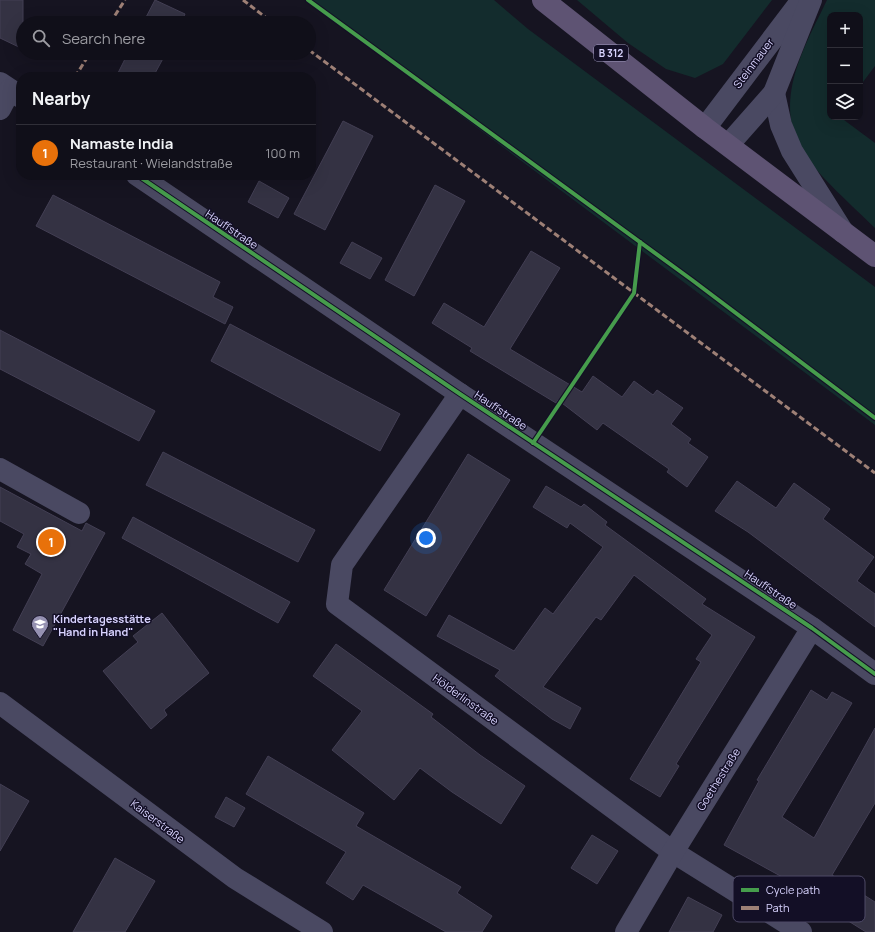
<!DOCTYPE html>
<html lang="en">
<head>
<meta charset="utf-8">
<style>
	body { margin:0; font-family:Manrope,sans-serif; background:#1e1d26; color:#f1f3f6 }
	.controls { position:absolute; right:12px; top:12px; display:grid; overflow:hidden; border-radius:8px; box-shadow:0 4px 16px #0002 }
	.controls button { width:36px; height:36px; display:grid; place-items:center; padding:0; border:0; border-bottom:1px solid #302f38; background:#100f19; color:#f1f3f6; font:20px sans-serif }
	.you { position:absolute; left:426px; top:538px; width:14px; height:14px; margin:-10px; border:3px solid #fff; border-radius:50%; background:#1a73e8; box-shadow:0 0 0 6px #1a73e833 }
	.badge { display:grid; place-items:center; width:26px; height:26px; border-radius:50%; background:#d93025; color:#fff; font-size:13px; font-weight:700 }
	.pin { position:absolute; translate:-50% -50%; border:2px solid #fff; box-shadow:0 1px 4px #0006 }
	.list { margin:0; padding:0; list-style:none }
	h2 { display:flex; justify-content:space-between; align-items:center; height:52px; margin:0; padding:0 16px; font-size:17px }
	h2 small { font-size:13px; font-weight:400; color:#9c9ca2 }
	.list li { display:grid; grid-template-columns:26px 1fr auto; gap:12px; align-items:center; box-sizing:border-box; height:56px; padding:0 16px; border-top:1px solid #302f38 }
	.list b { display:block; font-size:15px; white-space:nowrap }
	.list p { margin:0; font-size:13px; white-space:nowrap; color:#9c9ca2 }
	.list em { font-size:13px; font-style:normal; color:#9c9ca2 }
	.icon { flex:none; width:22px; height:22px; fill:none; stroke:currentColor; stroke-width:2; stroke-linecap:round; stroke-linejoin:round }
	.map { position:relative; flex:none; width:875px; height:932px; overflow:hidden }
	.search { position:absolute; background:#100f19; box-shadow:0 4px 16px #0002; left:16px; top:16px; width:300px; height:44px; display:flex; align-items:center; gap:10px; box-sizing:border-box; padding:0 14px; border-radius:22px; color:#9c9ca2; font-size:15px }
	.panel { position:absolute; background:#100f19; box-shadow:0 4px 16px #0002; left:16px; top:72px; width:300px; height:108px; border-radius:16px }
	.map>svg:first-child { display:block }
	.green { fill:#132c2d }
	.building { fill:#343243; stroke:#433f54 }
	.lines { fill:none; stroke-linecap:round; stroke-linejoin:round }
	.street { stroke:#4a4962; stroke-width:22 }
	.primary { stroke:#5e5373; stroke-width:22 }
	.quiet { stroke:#9e8076; stroke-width:3; stroke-dasharray:6 3; stroke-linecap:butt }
	.cycleway-casing { stroke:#130f26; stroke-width:6 }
	.cycleway { stroke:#469c4c; stroke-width:4 }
	.labels { text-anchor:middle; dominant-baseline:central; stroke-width:3; stroke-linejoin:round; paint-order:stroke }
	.shield { fill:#130f26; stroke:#9e99be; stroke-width:1 }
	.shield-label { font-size:10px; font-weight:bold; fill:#d9d4ff }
	.street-label { font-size:11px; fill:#d9d4ff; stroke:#130f26 }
	.poi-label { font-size:11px; font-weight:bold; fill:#d9d4ff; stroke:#130f26; text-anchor:start }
	.key { fill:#130f26; stroke:#4e4a67; stroke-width:1 }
	.key-label { font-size:11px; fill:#d9d4ff }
</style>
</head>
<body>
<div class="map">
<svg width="875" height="932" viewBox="0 0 875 932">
	<rect width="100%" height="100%" fill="#161421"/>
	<!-- green -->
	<g class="green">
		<polygon points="306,0 494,0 528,29 875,287 875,425"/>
		<polygon points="577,0 772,0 723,64 695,78 666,69 628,43"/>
		<path d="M827,0h48v66l-15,20v-71h-30v102h10l35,26v85c-21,-21 -57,-52 -72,-76 -31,-51 1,-104 24,-152z"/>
	</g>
	<!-- building -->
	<g class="building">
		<polygon points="0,0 23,0 23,49 0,38"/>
		<polygon points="155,0 185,14 181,23 143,23"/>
		<polygon points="128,53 166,53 153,77 116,77"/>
		<polygon points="343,121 373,136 325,230 294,214"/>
		<polygon points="259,181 289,198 278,218 248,202"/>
		<polygon points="435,185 465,201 414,296 385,280"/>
		<polygon points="53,195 220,282 213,297 233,307 225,324 36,226"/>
		<polygon points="352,242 382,258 370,279 340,263"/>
		<polygon points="531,251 560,268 510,349 582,392 593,376 622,397 634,381 653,395 657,390 683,408 671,424 691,439 688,443 708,457 687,487 667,472 669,469 603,423 597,430 558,400 556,403 470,351 472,348 432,323 444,303 484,327"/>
		<polygon points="230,324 400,414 380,451 211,361"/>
		<polygon points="0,330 155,411 139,441 0,369"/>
		<polygon points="163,452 315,530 298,562 146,485"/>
		<polygon points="468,454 510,480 426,616 384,590"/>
		<polygon points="737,481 776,508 794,483 830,509 823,519 874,557 857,581 875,594 875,627 748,532 715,511"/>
		<polygon points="546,486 581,507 584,504 607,522 605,525 706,599 702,604 755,637 676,764 679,766 660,797 630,779 701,662 696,659 712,635 634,575 601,620 596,617 543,687 581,708 570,729 552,719 495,676 500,670 437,636 449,615 514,651 545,608 553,614 603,547 570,523 567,528 533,507"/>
		<polygon points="0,487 82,531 86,523 105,533 43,646 13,630 42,574 25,564 31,554 17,547 24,534 0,521"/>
		<polygon points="133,517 290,602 278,623 122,538"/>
		<polygon points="162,613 209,673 164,710 167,715 151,729 103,671 138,642 133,636"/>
		<polygon points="336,644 433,714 431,717 480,755 525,786 501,824 452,792 420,768 394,800 332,750 362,711 313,676"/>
		<polygon points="811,690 827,700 832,692 852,703 782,817 814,838 875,728 875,803 832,875 875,902 875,932 866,932 813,899 815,895 724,845 759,781 757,780"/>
		<polygon points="268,756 364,813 356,826 461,887 457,893 492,916 482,932 446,932 363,885 353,900 326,883 346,852 246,794"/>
		<polygon points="0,784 29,801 0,851"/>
		<polygon points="226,797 245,808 234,827 215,817"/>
		<polygon points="592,835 618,851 597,884 571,868"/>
		<polygon points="115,858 155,881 125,932 73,932"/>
		<polygon points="688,897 722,915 713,932 669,932"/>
	</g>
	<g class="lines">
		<!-- street -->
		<g class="street">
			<polyline points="0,83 21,97"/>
			<polyline points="774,93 781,125 792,151 843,232"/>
			<polyline points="0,109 10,90"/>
			<polyline points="705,128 802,0"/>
			<polyline points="729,144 774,93 811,0"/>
			<polyline points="137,175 460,394 812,628 875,674"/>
			<polyline points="460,394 342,565 337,604 673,852 801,932"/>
			<polyline points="0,469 79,513"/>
			<polyline points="0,703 235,878 322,932"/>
			<polyline points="626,932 673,852 812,628"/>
		</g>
		<!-- primary -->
		<polyline class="primary" points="543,0 705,128 875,256"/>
		<!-- quiet -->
		<g class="quiet">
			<polyline points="243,0 273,23"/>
			<polyline points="110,23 125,0"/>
			<polyline points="309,50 875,473"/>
			<polyline points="75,77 90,53"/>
		</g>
		<defs>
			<g id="cycleway">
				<polyline points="308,0 692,280 875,418"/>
				<polyline points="137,175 460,394 812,628 875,674"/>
				<polyline points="533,443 634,293 640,242"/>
			</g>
		</defs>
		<!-- cycleway casing -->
		<use href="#cycleway" class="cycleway-casing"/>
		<!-- cycleway -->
		<use href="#cycleway" class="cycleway"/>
	</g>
	<!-- icons -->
	<defs>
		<symbol id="school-pin" viewBox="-11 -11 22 30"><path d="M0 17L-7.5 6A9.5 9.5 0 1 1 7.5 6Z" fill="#9591b1" stroke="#130f26"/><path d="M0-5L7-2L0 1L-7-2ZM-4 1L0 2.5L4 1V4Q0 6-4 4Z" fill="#fff"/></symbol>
	</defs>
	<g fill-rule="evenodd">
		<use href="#school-pin" x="30" y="614" width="20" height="27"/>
	</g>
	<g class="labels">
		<!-- shield labels -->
		<rect class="shield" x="594" y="45" width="34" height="16" rx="3"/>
		<g class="shield-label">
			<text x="611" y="53">B 312</text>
		</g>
		<!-- street labels -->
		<g class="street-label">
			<text transform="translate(753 63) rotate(-53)">Steinmauer</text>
			<text transform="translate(232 229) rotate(34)">Hauffstraße</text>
			<text transform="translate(501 410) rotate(34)">Hauffstraße</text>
			<text transform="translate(771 589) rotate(34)">Hauffstraße</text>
			<text transform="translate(466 699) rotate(36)">Hölderlinstraße</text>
			<text transform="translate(718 779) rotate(-58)">Goethestraße</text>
			<text transform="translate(158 821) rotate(37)">Kaiserstraße</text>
		</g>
		<!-- poi labels -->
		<g class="poi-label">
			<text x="53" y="618">Kindertagesstätte<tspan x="53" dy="13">"Hand in Hand"</tspan></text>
		</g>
	</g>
	<!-- legend -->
	<rect x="733" y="876" width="132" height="46" rx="6" class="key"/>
	<rect x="741" y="888" width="18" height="4" fill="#469c4c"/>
	<rect x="741" y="906" width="18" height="4" fill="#9e8076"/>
	<g class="key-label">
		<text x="766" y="894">Cycle path</text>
		<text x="766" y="912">Path</text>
	</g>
</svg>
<div class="controls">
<button>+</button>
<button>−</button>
<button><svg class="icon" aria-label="layers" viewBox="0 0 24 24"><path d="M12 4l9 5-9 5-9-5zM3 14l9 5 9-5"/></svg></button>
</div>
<div class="you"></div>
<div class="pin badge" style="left:51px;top:542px;background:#e8710a">1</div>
<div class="search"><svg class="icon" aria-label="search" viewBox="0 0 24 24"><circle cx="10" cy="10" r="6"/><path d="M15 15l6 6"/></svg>Search here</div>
<section class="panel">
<h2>Nearby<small></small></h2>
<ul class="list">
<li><span class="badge" style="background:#e8710a">1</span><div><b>Namaste India</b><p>Restaurant · Wielandstraße</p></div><em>100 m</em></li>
</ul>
</section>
</div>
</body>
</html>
